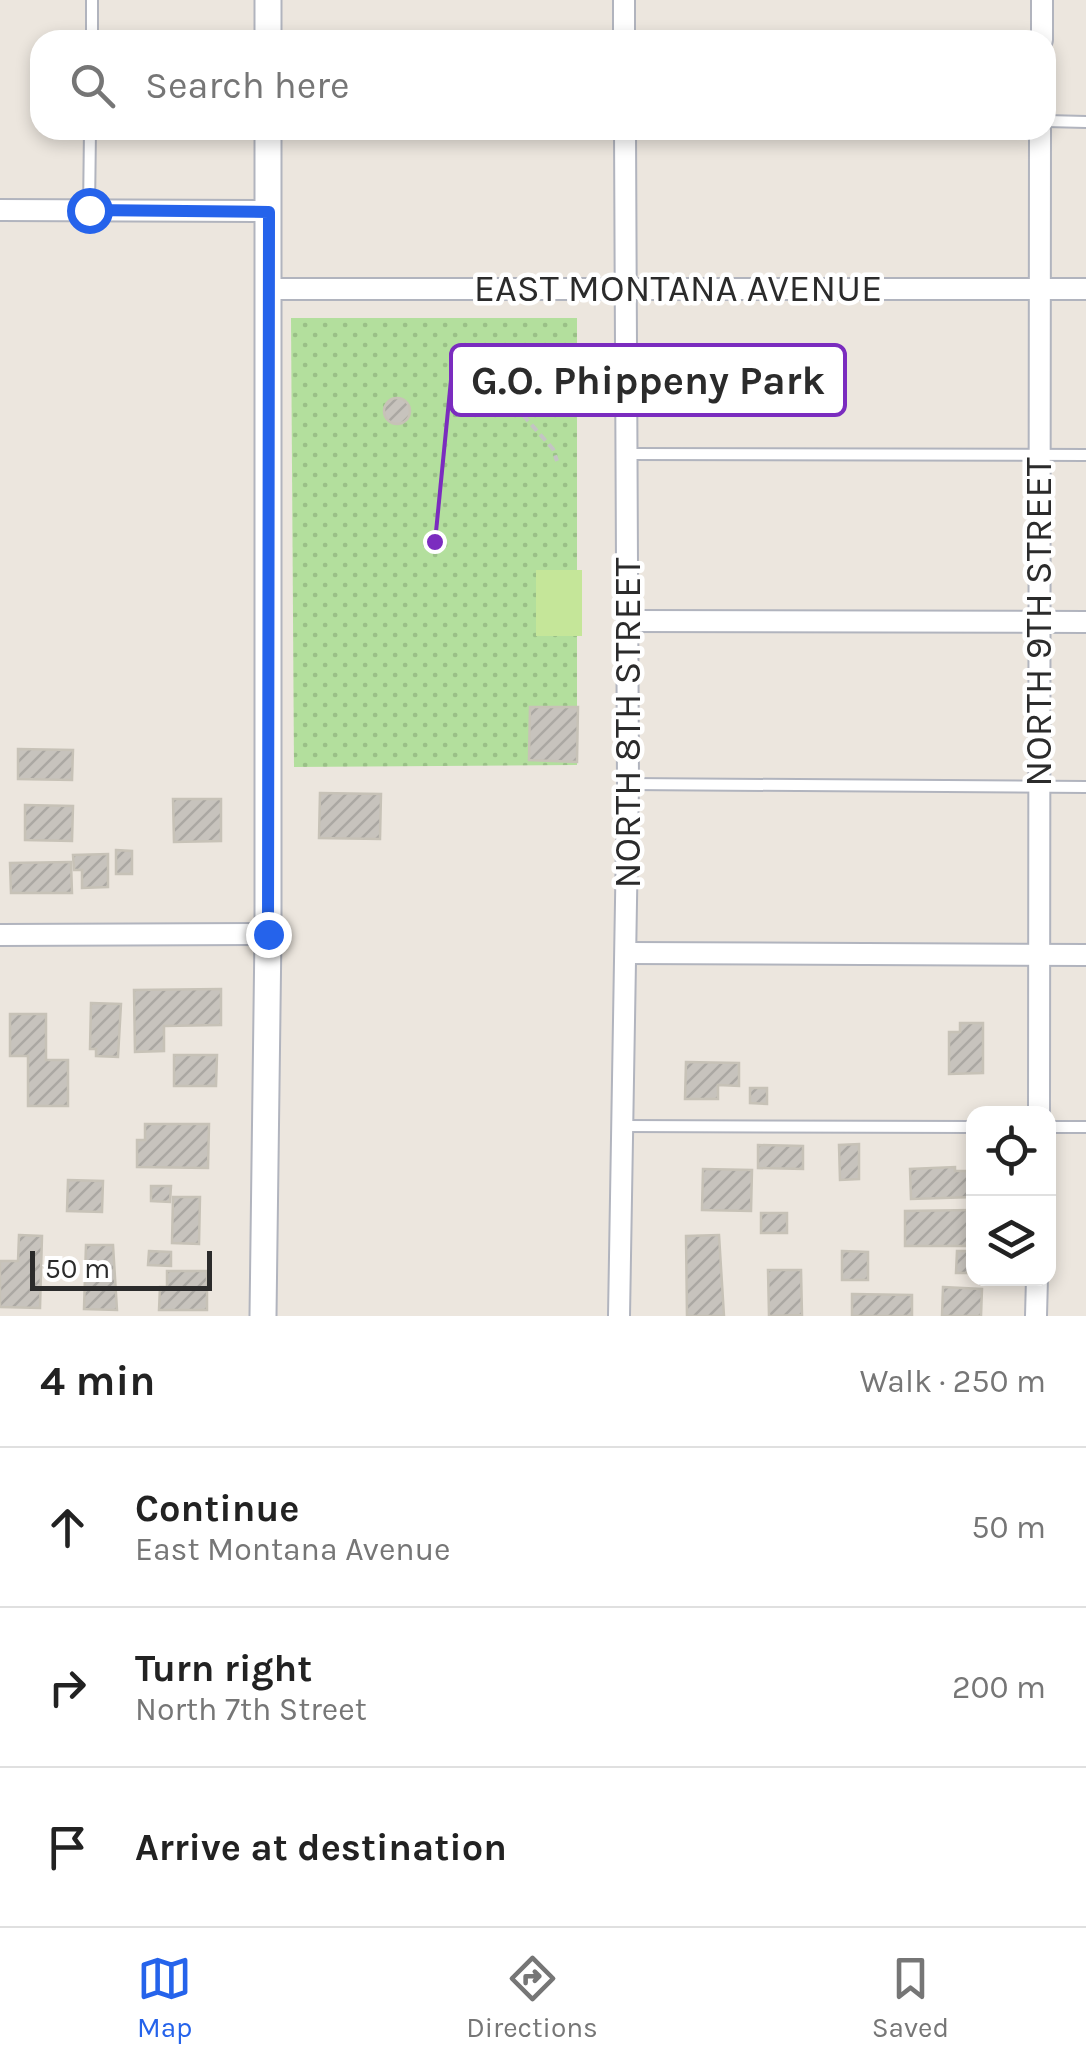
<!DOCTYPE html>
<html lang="en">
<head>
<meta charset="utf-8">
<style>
	body { margin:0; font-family:Karla,sans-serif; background:#f2f2f2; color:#222 }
	.controls { position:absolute; right:30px; bottom:30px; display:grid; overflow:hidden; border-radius:20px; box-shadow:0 5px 15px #0003 }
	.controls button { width:90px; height:90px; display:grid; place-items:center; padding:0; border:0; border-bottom:2px solid #e0e0e0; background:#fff; color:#222; font:50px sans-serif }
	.scale { position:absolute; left:30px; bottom:25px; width:182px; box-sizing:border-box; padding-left:10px; border:5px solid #2b2b2b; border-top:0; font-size:28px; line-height:35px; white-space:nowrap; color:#2b2b2b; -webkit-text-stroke:8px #fff; paint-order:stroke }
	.stop { position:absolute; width:30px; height:30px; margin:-22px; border:8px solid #2563eb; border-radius:50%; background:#fff }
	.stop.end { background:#2563eb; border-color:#fff; box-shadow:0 2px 10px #0008 }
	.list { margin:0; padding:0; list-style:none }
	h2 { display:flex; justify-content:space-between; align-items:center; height:130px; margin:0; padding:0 40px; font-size:42px }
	h2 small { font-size:32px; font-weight:400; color:#767676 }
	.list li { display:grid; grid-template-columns:65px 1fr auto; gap:30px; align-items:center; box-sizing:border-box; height:160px; padding:0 40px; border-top:2px solid #e0e0e0 }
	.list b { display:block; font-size:38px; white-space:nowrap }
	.list p { margin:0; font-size:32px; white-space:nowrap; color:#767676 }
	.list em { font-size:32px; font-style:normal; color:#767676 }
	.icon { flex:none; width:55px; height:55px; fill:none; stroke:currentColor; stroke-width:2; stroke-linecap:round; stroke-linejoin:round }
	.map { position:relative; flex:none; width:1086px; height:1316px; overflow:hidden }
	.search { position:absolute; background:#fff; box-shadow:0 5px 15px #0003; left:30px; right:30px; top:30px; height:110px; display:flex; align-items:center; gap:25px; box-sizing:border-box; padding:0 35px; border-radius:30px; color:#767676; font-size:38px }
	.sheet { height:610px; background:#fff }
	nav { display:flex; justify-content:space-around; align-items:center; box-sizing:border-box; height:140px; border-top:2px solid #e0e0e0; background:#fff; font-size:28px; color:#767676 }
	nav a { display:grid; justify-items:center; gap:5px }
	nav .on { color:#2563eb }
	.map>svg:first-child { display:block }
	.park { fill:url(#park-dots) }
	.pitch { fill:#c5e699 }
	.building { fill:url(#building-hatch); stroke:#c7c2b7; stroke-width:2.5 }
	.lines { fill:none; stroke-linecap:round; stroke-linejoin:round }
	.service-casing { stroke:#b1b4be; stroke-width:14 }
	.minor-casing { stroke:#b1b4be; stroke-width:24 }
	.tertiary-casing { stroke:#b1b4be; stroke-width:29 }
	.path { stroke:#c4c4c4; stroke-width:4; stroke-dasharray:8 5; stroke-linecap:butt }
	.service { stroke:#fff; stroke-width:10 }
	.minor { stroke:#fff; stroke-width:20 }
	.tertiary { stroke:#fff; stroke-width:25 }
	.route { stroke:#2563eb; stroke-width:12 }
	.labels { text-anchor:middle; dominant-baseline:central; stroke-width:9; stroke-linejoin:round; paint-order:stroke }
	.street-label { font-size:38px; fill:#2b2b2b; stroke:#fff }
	.leader { fill:none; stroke:#7b2cbf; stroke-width:4 }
	.callout-dot { fill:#7b2cbf; stroke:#fff; stroke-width:4 }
	.callout { fill:#fff; stroke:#7b2cbf; stroke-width:4 }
	.callout-label { font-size:40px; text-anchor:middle; font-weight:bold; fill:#2b2b2b }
</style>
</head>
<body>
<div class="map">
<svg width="1086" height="1316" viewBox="0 0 1086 1316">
	<defs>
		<pattern id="park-dots" width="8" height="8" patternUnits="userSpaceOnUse" patternTransform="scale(2.5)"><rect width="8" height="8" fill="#b3df9d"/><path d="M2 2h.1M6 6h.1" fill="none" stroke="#9ac087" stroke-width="1.8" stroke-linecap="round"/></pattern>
		<pattern id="building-hatch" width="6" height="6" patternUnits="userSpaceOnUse" patternTransform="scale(2.5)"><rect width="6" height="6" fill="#c7c3bd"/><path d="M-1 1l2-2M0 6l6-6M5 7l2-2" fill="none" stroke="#aba8a3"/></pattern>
	</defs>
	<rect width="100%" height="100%" fill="#ece6de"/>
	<!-- park -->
	<polygon class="park" points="291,318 577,318 577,765 294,767"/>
	<!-- pitch -->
	<rect class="pitch" x="536" y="570" width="46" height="66"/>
	<!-- building -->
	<g class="building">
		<circle cx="397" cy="411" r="13"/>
		<polygon points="530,707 578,707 577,762 529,760"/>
		<polygon points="18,749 73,750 72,780 18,779"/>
		<polygon points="320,793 381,794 380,839 319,838"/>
		<polygon points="173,799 221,799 221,841 174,842"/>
		<polygon points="25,805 73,806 72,841 25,840"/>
		<polygon points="116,850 132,851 132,874 116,874"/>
		<polygon points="108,854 108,887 82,888 82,870 74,870 73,855"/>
		<polygon points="71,862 72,893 11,893 10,863"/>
		<polygon points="221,989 221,1025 164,1026 164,1051 135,1052 134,990"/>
		<polygon points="91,1003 121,1004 118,1057 96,1056 96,1049 90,1049"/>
		<polygon points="10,1014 46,1014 46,1060 68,1060 68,1106 28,1106 28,1056 10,1056"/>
		<polygon points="960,1023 983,1023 983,1073 949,1074 949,1032 960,1032"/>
		<polygon points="174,1055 217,1055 216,1086 174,1086"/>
		<polygon points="686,1062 739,1063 739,1086 718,1085 718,1099 685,1099"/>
		<polygon points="750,1088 767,1088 767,1104 750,1103"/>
		<polygon points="145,1124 209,1124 208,1168 137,1167 137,1140 145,1140"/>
		<polygon points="859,1144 859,1179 840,1180 839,1145"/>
		<polygon points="758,1145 803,1146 803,1169 758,1168"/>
		<polygon points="955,1167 955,1171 974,1171 974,1197 911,1199 910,1169"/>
		<polygon points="703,1169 752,1170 751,1211 702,1210"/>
		<polygon points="68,1180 103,1181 102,1212 67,1211"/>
		<polygon points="151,1186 171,1186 170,1202 151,1201"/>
		<polygon points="173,1197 200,1197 199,1244 172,1243"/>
		<polygon points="972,1210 972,1246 905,1246 905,1211"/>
		<rect x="761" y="1213" width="26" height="20"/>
		<polygon points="19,1235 42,1236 40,1308 0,1307 0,1261 18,1261"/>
		<polygon points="719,1235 724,1316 687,1316 686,1236"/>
		<polygon points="86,1245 113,1245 117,1310 84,1309"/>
		<polygon points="149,1251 171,1252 171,1266 148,1265"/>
		<polygon points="842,1251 868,1252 868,1280 842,1280"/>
		<polygon points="957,1251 974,1251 974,1273 956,1273"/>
		<polygon points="768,1270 801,1270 802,1315 769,1316"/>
		<polygon points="167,1271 207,1271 207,1310 159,1310 160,1287 167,1287"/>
		<polygon points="943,1287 982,1289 981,1316 942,1316"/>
		<polygon points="852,1294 912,1295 912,1316 852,1316"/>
	</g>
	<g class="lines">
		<defs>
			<g id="service">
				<polyline points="92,40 92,0"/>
				<polyline points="1046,121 1086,122"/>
				<polyline points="89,210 90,130"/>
				<polyline points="627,454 1086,455"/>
				<polyline points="629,784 1086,787"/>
				<polyline points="623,1126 974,1127"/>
				<polyline points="1048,1127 1086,1127"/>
			</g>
			<g id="minor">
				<polyline points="624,0 624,40"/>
				<polyline points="1042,40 1042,0"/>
				<polyline points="0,210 269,211"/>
				<polyline points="269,289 1086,289"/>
				<polyline points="627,621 1086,622"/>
				<polyline points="0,935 268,934"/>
				<polyline points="627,953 1086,955"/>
				<polyline points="1039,1114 1040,130"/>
				<polyline points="619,1316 628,784 625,130"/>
				<polyline points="1036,1316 1037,1278"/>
			</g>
			<g id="tertiary">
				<polyline points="268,0 268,40"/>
				<polyline points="263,1316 268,934 268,130"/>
			</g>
		</defs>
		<!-- service casing -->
		<use href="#service" class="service-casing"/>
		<!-- minor casing -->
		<use href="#minor" class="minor-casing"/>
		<!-- tertiary casing -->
		<use href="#tertiary" class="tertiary-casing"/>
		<!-- path -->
		<polyline class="path" points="523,415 553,449 557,461"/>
		<!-- service -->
		<use href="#service" class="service"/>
		<!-- minor -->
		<use href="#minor" class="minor"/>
		<!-- tertiary -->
		<use href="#tertiary" class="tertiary"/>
	</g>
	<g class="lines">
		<!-- route -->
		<polyline class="route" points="89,210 269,212 268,934"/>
	</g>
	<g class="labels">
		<!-- street labels -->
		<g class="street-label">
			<text x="678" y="288">EAST MONTANA AVENUE</text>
			<text transform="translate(1038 622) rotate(-90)">NORTH 9TH STREET</text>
			<text transform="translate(627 723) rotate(-90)">NORTH 8TH STREET</text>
		</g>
	</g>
	<!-- callouts -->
	<path class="leader" d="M435 542L451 380"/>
	<circle class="callout-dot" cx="435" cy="542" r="10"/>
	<rect class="callout" x="451" y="345" width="394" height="70" rx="10"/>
	<g class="callout-label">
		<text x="648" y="394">G.O. Phippeny Park</text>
	</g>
</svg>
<div class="controls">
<button><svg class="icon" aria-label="locate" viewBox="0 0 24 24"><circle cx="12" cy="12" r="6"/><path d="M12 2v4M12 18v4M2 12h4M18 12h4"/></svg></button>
<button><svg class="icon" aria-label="layers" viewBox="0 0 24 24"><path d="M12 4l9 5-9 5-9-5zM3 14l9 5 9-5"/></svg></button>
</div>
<div class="scale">50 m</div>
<div class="stop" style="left:89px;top:210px"></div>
<div class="stop end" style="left:268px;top:934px"></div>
<div class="search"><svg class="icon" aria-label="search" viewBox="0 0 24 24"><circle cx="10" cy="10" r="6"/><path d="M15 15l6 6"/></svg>Search here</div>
</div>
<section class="sheet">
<h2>4 min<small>Walk · 250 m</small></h2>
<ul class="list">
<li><svg class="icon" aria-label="ahead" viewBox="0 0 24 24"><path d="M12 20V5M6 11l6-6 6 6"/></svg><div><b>Continue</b><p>East Montana Avenue</p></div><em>50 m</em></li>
<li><svg class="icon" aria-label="right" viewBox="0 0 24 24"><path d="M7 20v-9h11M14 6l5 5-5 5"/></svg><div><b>Turn right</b><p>North 7th Street</p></div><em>200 m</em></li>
<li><svg class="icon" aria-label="arrive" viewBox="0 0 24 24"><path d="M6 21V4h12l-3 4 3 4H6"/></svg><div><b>Arrive at destination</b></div></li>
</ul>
</section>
<nav>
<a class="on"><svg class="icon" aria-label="map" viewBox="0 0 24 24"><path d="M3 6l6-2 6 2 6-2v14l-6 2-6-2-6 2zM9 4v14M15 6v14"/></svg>Map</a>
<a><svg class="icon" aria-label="directions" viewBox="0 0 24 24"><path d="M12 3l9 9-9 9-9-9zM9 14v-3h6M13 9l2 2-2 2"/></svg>Directions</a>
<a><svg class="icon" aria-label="saved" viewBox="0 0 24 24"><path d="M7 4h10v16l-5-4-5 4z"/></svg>Saved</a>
</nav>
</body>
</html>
